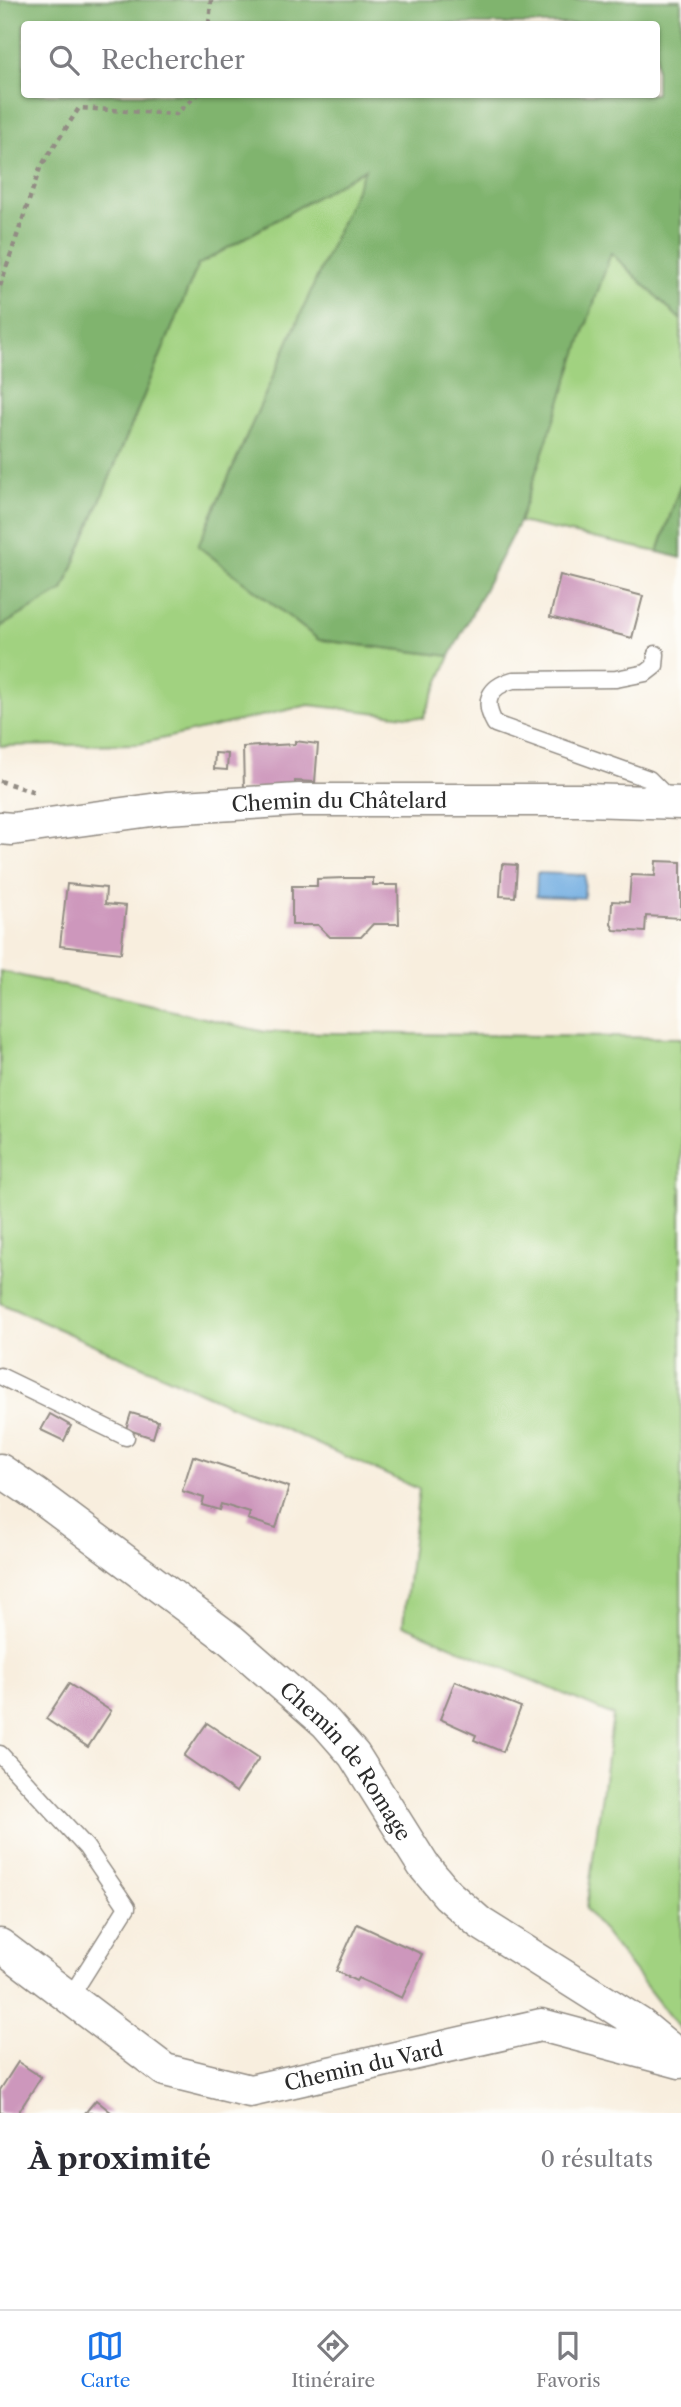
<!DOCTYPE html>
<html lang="fr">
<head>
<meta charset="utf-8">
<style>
	body { margin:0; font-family:"Libre Caslon Text",serif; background:#f2f2f3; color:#2b2b33 }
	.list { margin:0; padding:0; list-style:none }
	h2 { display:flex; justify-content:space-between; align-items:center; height:91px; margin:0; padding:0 28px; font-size:30px }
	h2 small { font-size:23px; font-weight:400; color:#7c7c81 }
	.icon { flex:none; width:38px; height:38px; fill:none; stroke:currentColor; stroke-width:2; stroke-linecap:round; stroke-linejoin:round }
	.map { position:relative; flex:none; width:681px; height:2113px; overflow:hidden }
	.search { position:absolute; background:#fff; box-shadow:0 2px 5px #0004; left:21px; right:21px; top:21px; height:77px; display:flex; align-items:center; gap:18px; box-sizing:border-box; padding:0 24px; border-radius:7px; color:#7c7c81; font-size:26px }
	.sheet { height:196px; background:#fff }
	nav { display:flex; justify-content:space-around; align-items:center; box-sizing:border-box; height:98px; border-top:2px solid #e1e1e2; background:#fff; font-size:19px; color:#7c7c81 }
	nav a { display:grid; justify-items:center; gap:4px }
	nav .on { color:#1a73e8 }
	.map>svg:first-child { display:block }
	.green { fill:#a1d280; stroke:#667e56; stroke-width:2 }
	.forest { fill:#80b46e; stroke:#56704c; stroke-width:2; fill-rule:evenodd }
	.water { fill:#6face1; stroke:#4d6c86; stroke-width:2 }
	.building { fill:#cd97bc }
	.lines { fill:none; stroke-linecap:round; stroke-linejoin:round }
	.lane-casing { stroke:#928c84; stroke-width:19 }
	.street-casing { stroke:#928c84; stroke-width:35 }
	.path { stroke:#928c84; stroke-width:4.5; stroke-dasharray:5 5; stroke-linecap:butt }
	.lane { stroke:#fff; stroke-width:16 }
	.street { stroke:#fff; stroke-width:32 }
	.labels { text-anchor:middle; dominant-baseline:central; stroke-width:7; stroke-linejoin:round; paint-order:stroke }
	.street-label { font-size:21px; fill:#2b2b2b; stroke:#fdfcf7 }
</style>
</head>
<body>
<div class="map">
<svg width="681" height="2113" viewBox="0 0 681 2113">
	<rect width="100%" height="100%" fill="#fdfcf7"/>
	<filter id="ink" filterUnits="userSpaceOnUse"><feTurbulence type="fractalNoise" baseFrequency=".0143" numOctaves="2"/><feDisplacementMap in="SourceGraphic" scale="14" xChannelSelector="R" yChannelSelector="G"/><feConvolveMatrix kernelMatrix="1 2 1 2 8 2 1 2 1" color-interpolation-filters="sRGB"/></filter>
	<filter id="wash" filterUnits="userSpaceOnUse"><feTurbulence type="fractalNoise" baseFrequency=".00686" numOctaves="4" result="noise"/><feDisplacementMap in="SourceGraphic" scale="28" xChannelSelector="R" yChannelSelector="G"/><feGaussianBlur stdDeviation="1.57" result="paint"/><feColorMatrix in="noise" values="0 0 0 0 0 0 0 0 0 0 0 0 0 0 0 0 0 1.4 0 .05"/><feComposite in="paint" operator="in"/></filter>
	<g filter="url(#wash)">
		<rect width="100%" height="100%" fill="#f8eede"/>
		<!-- green -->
		<g class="green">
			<polygon points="366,168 198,546 319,640 450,656 423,718 309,705 139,744 0,746 0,627 63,590 198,265"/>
			<polygon points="611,252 681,320 681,483 658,552 519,522"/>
			<polygon points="0,971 265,1032 681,1038 681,2031 586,1909 613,1715 403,1625 419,1489 0,1303"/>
		</g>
		<!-- forest -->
		<g class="forest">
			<path d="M0,0h681v320l-70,-67 -92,269 -69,134 -131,-16 -121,-94 167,-377 -167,96 -135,325 -63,37zM656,24v70h-632v-70z"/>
			<polygon points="681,483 681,558 658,552"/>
		</g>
		<!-- water -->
		<polygon class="water" points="537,873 585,875 584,898 536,896"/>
		<g id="blocks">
			<!-- building -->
			<g class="building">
				<polygon points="560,575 643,596 632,638 550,617"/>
				<polygon points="295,741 318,744 315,782 295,781 295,785 244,790 243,747 295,744"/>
				<polygon points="215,753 228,754 227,770 214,769"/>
				<polygon points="656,861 681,862 681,918 646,916 645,932 614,930 611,924 612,901 629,902 631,875 655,876"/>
				<polygon points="502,864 517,865 515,897 500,896"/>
				<polygon points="345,878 373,878 373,885 398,885 399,924 373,924 361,937 330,937 318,925 292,925 292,886 317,886 317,879"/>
				<polygon points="67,884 106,888 105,904 126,906 121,953 60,946"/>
				<polygon points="131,1413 158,1421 153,1438 126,1429"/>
				<polygon points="50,1414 71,1426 64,1441 41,1430"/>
				<polygon points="193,1456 289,1487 276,1528 248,1519 250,1513 221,1504 219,1510 202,1505 204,1498 182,1491"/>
				<polygon points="455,1681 521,1707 503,1752 474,1740 476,1735 440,1719"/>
				<polygon points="69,1684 111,1711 88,1747 46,1719"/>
				<polygon points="207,1723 259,1758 236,1792 184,1756"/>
				<polygon points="357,1924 422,1954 402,1998 358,1978 356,1981 336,1971"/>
				<polygon points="18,2062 41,2077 18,2113 0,2113 0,2090"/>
				<polygon points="96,2100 112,2113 85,2113"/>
			</g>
		</g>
	</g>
	<g filter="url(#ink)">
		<use href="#blocks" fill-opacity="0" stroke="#928c84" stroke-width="2"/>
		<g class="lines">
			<defs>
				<g id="lane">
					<path d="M656,654l-1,12 -9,7 -30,6 -103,1c-24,7 -31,21 -18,44l154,55 21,21"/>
					<polyline points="0,1376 126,1437"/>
					<polyline points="0,1754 86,1847 127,1907 69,1999"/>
				</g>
				<g id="street">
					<path id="s1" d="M0,828l12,1 154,-21 133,-8h287l95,3"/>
					<path id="s2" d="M0,1470l37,25 194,145 95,83 28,32 69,110 25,30 32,28 160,101 41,34"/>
					<path id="s3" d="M0,1945l165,125 85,21 291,-66 139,37"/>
				</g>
			</defs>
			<!-- lane casing -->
			<use href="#lane" class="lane-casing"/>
			<!-- street casing -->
			<use href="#street" class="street-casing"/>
			<!-- path -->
			<g class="path">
				<polyline points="209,24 211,0"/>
				<polyline points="0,286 40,168 79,108 176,114 198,94"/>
				<polyline points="0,781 35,792"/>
			</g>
			<!-- lane -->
			<use href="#lane" class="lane"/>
			<!-- street -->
			<use href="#street" class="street"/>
		</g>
	</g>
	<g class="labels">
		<!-- street labels -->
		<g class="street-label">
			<text stroke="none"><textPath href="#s1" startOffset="341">Chemin du Châtelard</textPath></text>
			<text stroke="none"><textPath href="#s2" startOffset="455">Chemin de Romage</textPath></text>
			<text stroke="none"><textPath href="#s3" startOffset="411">Chemin du Vard</textPath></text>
		</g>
	</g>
</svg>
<div class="search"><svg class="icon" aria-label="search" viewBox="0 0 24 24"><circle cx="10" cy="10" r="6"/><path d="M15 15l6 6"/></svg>Rechercher</div>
</div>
<section class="sheet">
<h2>À proximité<small>0 résultats</small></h2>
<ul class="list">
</ul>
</section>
<nav>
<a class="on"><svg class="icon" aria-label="map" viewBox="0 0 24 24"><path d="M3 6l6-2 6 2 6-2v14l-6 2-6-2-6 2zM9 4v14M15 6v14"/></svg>Carte</a>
<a><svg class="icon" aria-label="directions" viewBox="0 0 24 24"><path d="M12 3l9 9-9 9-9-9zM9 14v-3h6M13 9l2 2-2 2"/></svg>Itinéraire</a>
<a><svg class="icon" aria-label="saved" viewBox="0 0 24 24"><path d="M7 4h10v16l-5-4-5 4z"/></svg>Favoris</a>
</nav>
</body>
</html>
